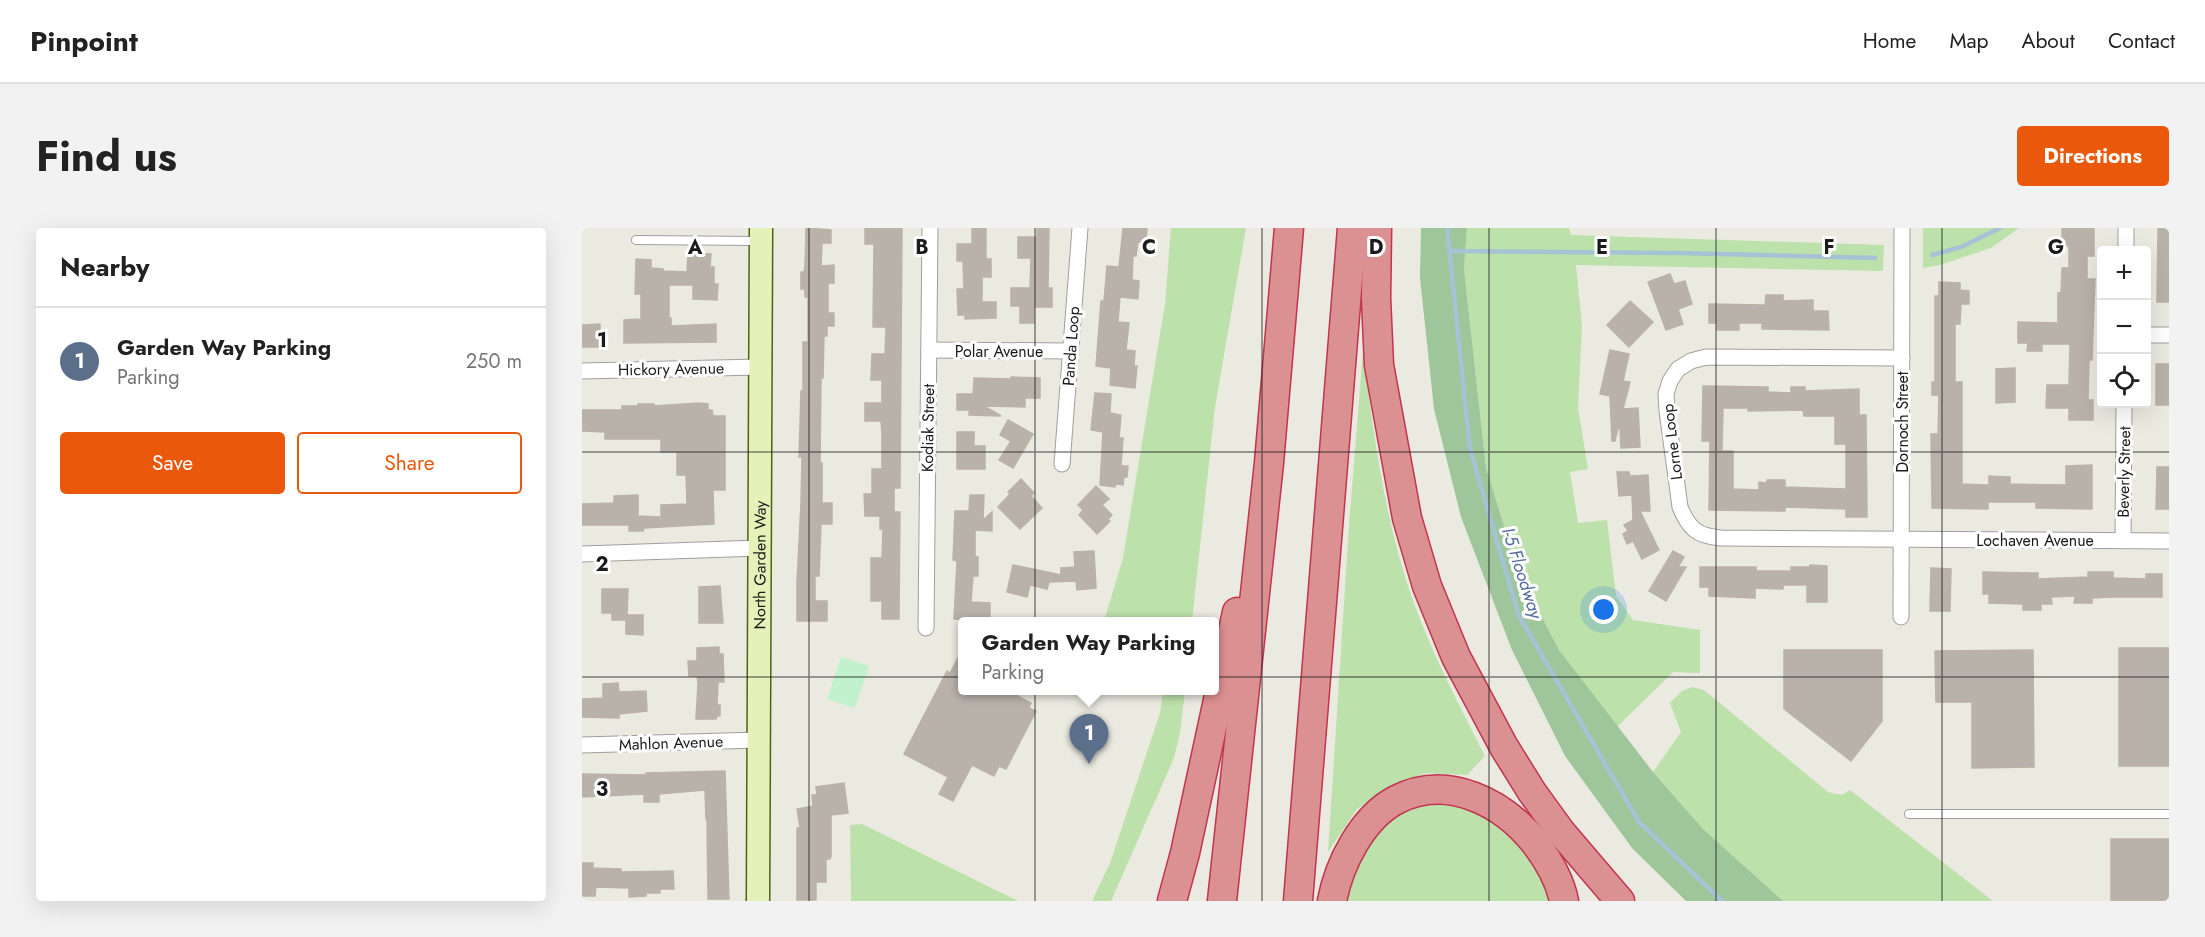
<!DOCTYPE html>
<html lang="en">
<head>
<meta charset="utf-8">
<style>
	body { margin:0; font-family:Jost,sans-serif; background:#f2f2f2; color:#222 }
	.controls { position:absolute; right:18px; top:18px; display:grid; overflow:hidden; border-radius:6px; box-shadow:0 6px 24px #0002 }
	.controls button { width:54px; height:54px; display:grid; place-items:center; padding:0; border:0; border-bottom:2px solid #e0e0e0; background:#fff; color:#222; font:30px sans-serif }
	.you { position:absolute; left:1022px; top:382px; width:21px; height:21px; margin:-15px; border:4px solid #fff; border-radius:50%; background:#1a73e8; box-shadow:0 0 0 9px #1a73e833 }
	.badge { display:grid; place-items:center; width:39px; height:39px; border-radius:50%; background:#ea580c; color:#fff; font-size:20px; font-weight:700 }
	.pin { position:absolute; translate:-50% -50px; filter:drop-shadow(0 2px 3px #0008) }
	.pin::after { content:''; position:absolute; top:32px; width:21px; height:18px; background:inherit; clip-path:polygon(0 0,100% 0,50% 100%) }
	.popup { position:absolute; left:376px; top:389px; width:261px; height:78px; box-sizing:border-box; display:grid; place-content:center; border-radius:6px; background:#fff; filter:drop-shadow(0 2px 4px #0005); font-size:20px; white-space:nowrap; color:#767676 }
	.popup b { font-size:22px; color:#222 }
	.popup::after { content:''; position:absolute; left:50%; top:100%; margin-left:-12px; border:12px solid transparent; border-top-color:#fff }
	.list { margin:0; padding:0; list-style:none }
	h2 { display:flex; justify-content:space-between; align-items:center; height:78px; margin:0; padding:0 24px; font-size:26px }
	h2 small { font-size:20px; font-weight:400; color:#767676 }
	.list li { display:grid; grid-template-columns:39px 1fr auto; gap:18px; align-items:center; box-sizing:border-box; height:108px; padding:0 24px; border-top:2px solid #e0e0e0 }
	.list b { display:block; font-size:22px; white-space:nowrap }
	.list p { margin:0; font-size:20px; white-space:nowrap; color:#767676 }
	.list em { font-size:20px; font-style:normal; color:#767676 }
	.actions { display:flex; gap:12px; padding:18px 24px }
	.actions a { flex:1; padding:14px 0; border:2px solid #ea580c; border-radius:6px; text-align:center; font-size:21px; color:#ea580c }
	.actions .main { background:#ea580c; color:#fff }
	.icon { flex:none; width:33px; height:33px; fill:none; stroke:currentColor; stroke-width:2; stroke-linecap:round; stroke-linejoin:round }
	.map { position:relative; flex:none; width:1587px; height:673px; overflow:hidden; border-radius:6px }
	header { display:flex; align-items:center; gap:36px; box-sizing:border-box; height:84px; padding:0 30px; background:#fff; border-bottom:2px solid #e0e0e0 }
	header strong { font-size:28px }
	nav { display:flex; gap:33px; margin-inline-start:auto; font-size:21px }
	.intro { display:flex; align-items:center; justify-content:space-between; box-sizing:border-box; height:144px; padding:0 36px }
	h1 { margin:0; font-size:42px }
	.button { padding:15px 27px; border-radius:6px; background:#ea580c; color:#fff; font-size:21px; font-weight:700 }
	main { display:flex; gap:36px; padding:0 36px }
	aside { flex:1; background:#fff; border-radius:6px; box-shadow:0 6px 24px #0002 }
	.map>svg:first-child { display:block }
	.grass { fill:#bde1ab }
	.forest { fill:#9fc69a }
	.park { fill:#c1f2cd }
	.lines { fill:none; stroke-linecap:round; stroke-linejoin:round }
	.stream { stroke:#a6c2d5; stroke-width:4.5 }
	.building { fill:#b8b2ab; stroke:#bbb3a5; stroke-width:1.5; fill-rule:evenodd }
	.lane-casing { stroke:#9f9f9f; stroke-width:10 }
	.street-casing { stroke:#9f9f9f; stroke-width:17 }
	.secondary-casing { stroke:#4c6410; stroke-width:25 }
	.highway-casing { stroke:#c2354e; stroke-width:31 }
	.lane { stroke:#fff; stroke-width:8 }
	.street { stroke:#fff; stroke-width:15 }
	.secondary { stroke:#e5f1b9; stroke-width:22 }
	.highway { stroke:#db9091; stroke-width:28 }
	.grid { fill:none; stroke:#1b1b1b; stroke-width:1.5; stroke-opacity:0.55 }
	.labels { text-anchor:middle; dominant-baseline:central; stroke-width:6; stroke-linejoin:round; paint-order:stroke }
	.street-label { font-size:16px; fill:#1b1b1b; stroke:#fff }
	.water-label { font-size:18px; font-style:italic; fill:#526c9f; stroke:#fff }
	.grid-label { font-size:20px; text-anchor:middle; font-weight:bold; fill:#1b1b1b; stroke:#fff; stroke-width:6; stroke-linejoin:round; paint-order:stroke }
</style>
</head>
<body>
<header>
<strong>Pinpoint</strong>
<nav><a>Home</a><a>Map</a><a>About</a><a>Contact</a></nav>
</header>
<div class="intro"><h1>Find us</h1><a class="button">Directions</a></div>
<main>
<aside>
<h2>Nearby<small></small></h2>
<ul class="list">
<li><span class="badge" style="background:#5c6f8a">1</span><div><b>Garden Way Parking</b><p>Parking</p></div><em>250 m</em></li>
</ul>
<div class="actions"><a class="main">Save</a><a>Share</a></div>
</aside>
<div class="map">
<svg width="1587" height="673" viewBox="0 0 1587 673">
	<rect width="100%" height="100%" fill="#ebeae1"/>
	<!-- grass -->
	<g class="grass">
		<polygon points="589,0 664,0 633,179 610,393 522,393 541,330 583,76"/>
		<polygon points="885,0 987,0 989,7 1302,17 1301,43 994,37 1000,97 996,180 1006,241 988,244 996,295 1025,292 1034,368 1051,392 1118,402 1118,445 1091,444 1035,499 977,422 937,345 904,240 882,41"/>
		<polygon points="1341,0 1437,0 1409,20 1358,37 1341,40"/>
		<path d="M781,123c9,72 18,142 38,212 19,68 52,130 84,193l-18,19 -41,-2 -37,14 -32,22 -29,43 21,-327z"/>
		<polygon points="1110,459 1122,462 1246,564 1260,567 1268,562 1411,673 1201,673 1121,601 1071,544 1099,504 1088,475 1100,463"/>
		<polygon points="581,463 603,463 598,505 592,530 529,673 510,673 528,635 578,485"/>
		<polygon points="842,573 895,581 949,624 970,673 762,673 764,657 801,593"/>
		<polygon points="280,596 436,673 269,673 268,597"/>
	</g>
	<!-- forest -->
	<polygon class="forest" points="839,0 885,0 882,41 904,240 937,345 977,422 1071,544 1121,601 1201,673 1104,673 1050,620 983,528 930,422 879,289 852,181 838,50"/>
	<!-- park -->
	<polygon class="park" points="259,429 287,438 273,480 245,471"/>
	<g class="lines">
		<!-- stream -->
		<g class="stream">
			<polyline points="865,0 888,221 937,388 1057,594 1140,673"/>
			<polyline points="867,23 1097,25 1293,30"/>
			<polyline points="1350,27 1379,19 1418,0"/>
		</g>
	</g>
	<!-- building -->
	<g class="building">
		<polygon points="224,0 249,2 249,15 240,15 239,38 252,37 252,55 246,55 246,85 252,85 252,98 245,98 245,108 242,108 241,150 239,150 238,235 240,235 240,275 250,275 250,296 239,296 237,348 233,348 233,373 245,373 245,393 215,393 215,354 219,275 220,229 217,229 219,163 221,163 221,114 226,114 226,69 223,69 223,61 219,61 219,44 222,44 223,38"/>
		<polygon points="283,0 320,0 318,260 312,260 312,284 318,284 317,391 300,391 300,373 289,373 289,330 300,330 301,301 298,301 298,288 283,288 282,266 290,266 290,241 300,241 300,207 299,193 283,193 283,175 300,175 300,152 289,152 290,126 303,126 304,99 291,99 292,16 283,16"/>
		<polygon points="390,0 404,0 404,31 409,31 409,49 400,49 400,74 414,74 414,90 383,91 383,87 376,87 375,61 382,61 381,33 375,33 375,16 390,16"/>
		<polygon points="455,0 467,0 466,60 470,60 470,79 452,79 452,95 438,95 438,78 429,78 429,60 448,60 449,30 436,30 436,9 455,9"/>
		<polygon points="541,0 565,0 564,15 556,14 554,28 551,28 550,52 557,53 556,71 538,69 536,94 547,95 544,122 553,123 552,138 555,138 553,160 528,157 529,140 514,138 519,73 522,73 525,38 537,39"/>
		<polygon points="1480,0 1512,0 1512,28 1505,28 1505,51 1513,51 1510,132 1507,132 1506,172 1511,172 1511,192 1487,192 1487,180 1464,180 1465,157 1487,157 1488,116 1460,116 1460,123 1445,123 1446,115 1436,115 1436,94 1476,95 1476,65 1479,65 1480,40 1487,40 1487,18 1480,18"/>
		<polygon points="1576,0 1587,0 1587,74 1575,74"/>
		<polygon points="106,25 129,26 128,39 132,39 132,56 136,56 135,72 111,71 111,57 87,57 87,90 89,90 89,98 134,96 134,114 42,115 42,92 59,91 59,66 53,66 54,31 69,32 69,40 81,41 81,43 105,44"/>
		<polygon points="1088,46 1092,56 1103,53 1110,76 1096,81 1101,96 1084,102 1066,54"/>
		<polygon points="1357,54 1378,55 1378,62 1387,63 1387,76 1379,76 1378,96 1373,96 1373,154 1380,154 1380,256 1407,257 1407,248 1428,249 1428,256 1484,257 1484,238 1510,237 1510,281 1454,280 1454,274 1406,274 1406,281 1350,280 1349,206 1356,206 1357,167 1350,167 1350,154 1353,154 1353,68 1357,68"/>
		<polygon points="1184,67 1201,67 1201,73 1231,72 1231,83 1246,83 1247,102 1180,101 1180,95 1157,95 1157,102 1135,102 1135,95 1127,95 1127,76 1183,77"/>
		<polygon points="1048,73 1071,94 1047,119 1025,97"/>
		<polygon points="18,96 18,119 0,119 0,97"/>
		<polygon points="1028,122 1047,126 1041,153 1048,154 1041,181 1056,180 1058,219 1039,220 1038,200 1036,200 1033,213 1030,213 1028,168 1018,166"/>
		<rect x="1574" y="136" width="13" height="41"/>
		<polygon points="1433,140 1433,174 1414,175 1414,141"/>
		<polygon points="429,149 458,150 458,170 443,170 443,179 402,178 419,188 387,187 387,182 375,182 375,166 391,166 392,150 429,151"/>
		<path d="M1121,158l65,1v5l23,1v-6h14v4l54,-2v26h7l1,102h-21v-8l-61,-2v4l-76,-1 1,-69h-8zM1141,180h25v3l55,-1 1,6h31v28h11v45l-61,-2v-7h-18v3l-8,-1v8l-26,-1v-38h-11z"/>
		<polygon points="513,165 529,166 528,185 539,187 537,210 541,210 539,238 546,238 545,249 542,249 541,257 533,256 533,259 518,257 521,204 509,202"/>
		<polygon points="117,175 126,176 126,182 130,182 131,188 143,188 143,262 131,262 132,296 62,300 61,303 47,303 47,297 0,297 0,276 32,275 32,268 56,267 56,288 79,289 79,277 105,276 104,247 95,247 95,224 79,224 79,211 23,211 23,204 0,203 0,182 40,182 40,178 56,178 56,176 72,176 72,178"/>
		<polygon points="426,192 451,206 431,240 417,232 429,213 418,207"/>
		<polygon points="375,204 392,204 392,218 403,218 403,241 375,241"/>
		<polygon points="1575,239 1587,239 1587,281 1574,281"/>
		<polygon points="1035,244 1047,244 1048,248 1066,247 1068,283 1058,283 1077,322 1060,331 1051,313 1045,316 1041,306 1046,303 1042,297 1051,292 1050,267 1037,268"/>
		<polygon points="439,251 452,265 449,268 460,280 438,301 416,279 428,266 426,264"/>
		<polygon points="514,258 527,271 520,277 530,287 526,291 528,293 515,306 497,287 501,282 496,277"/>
		<polygon points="388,267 402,267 401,292 410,284 410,303 393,302 393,329 396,329 396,348 391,348 389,374 408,375 408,393 372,391 375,333 371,332 373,283 387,283"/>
		<polygon points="512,323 514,360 495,362 494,353 467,354 465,361 448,357 445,369 425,364 431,337 479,347 479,340 493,339 492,324"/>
		<polygon points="1091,323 1102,329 1096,339 1104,339 1084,373 1067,363"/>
		<polygon points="1228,337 1245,338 1245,374 1225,374 1225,357 1201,357 1201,361 1173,360 1173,370 1127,368 1127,359 1118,359 1118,339 1174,339 1174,343 1209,343 1209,339 1228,339"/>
		<polygon points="1349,340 1369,341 1368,383 1348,383"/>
		<polygon points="1401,344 1456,345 1456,351 1506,349 1506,344 1531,344 1531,350 1564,351 1564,346 1580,346 1580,369 1531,369 1510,370 1510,375 1492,375 1493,368 1469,369 1470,376 1459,376 1459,382 1441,382 1441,376 1407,375 1407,366 1401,366"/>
		<polygon points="138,358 141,395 117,395 117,359"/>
		<polygon points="20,361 46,361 45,387 61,387 61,407 44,406 44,392 30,392 30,385 20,385"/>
		<polygon points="137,419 137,426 141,426 142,454 136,454 135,477 138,477 138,488 135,488 134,491 114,491 116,455 115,448 107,448 106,433 115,433 115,420"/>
		<polygon points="381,420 381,462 424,462 449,475 447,480 454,483 424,541 417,538 412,548 390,537 371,573 357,566 366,549 322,526 365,443 368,445"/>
		<rect x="1537" y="420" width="50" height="118"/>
		<polygon points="1202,422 1300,422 1300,493 1269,533 1202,481"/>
		<polygon points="1451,422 1452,539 1390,540 1390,474 1354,474 1353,423"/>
		<polygon points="36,455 37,464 64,463 65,483 37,486 37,490 0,489 0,471 21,470 21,456"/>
		<polygon points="143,543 147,671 126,671 125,591 124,591 123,562 77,566 77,574 62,574 62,566 0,569 0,546 64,547 64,545"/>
		<polygon points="262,555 266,585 249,587 249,628 248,631 244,631 244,654 234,654 234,672 215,672 215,600 218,600 215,581 231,578 230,567 235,567 234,559"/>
		<rect x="1529" y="611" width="58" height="62"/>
		<polygon points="0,635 11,635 11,640 39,641 39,644 91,643 92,661 78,661 78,665 64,665 64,668 47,669 47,660 14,659 13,668 0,668"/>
	</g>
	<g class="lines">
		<defs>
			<g id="lane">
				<polyline points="54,12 175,13"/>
				<polyline points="1327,586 1587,586"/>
			</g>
			<g id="street">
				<polyline points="1544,22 1544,0"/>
				<polyline points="1564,107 1587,107"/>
				<polyline points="347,122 488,123"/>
				<path d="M1320,130l-196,-1 -15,4 -13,8 -8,12 -4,13 1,17 13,96c9,22 17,29 41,31l448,3"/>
				<polyline points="0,143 178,139"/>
				<polyline points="480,236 498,0"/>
				<polyline points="1541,312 1542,176"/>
				<polyline points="0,326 177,320"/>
				<polyline points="1319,389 1320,0"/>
				<polyline points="344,400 348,0"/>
				<polyline points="0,517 177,512"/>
			</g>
			<g id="secondary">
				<path id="s1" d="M176,673l3,-673"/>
			</g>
			<g id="highway">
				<polyline points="795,0 794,70 797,137 825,290 845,358 874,429 922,519 950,564 979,604 1038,673"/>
				<polyline points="590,673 603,625 655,384"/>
				<polyline points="640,673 687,235 707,0"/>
				<polyline points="716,673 770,0"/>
				<path d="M750,673c7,-37 30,-83 64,-101 52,-27 108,3 140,44 12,16 24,37 28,57"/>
			</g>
		</defs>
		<!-- lane casing -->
		<use href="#lane" class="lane-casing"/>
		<!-- street casing -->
		<use href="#street" class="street-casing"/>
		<!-- secondary casing -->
		<use href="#secondary" class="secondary-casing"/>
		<!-- highway casing -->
		<use href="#highway" class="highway-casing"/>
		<!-- lane -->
		<use href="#lane" class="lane"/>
		<!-- street -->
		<use href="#street" class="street"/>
		<!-- secondary -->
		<use href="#secondary" class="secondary"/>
		<!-- highway -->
		<use href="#highway" class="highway"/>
	</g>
	<!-- grid -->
	<path class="grid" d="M227,0v673M453,0v673M680,0v673M907,0v673M1134,0v673M1360,0v673M0,224h1587M0,449h1587"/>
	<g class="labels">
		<!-- street labels -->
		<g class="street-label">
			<text transform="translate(489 118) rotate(-86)">Panda Loop</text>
			<text x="417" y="123">Polar Avenue</text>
			<text transform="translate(89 141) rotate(-1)">Hickory Avenue</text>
			<text transform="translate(1320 194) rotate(-90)">Dornoch Street</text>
			<text transform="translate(346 200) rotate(-89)">Kodiak Street</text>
			<text transform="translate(1090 214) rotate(-97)">Lorne Loop</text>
			<text transform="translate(1542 244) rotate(-89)">Beverly Street</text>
			<text x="1453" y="312">Lochaven Avenue</text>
			<text stroke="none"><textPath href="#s1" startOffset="336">North Garden Way</textPath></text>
			<text transform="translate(89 515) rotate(-2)">Mahlon Avenue</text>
		</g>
		<!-- water labels -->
		<g class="water-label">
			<text transform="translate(940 345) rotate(72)">I-5 Floodway</text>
		</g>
	</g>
	<g class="grid-label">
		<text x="113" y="26">A</text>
		<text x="340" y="26">B</text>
		<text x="567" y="26">C</text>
		<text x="794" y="26">D</text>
		<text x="1020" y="26">E</text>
		<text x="1247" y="26">F</text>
		<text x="1474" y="26">G</text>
		<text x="20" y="119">1</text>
		<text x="20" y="343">2</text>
		<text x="20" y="568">3</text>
	</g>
</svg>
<div class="controls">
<button>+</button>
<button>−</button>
<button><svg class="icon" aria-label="locate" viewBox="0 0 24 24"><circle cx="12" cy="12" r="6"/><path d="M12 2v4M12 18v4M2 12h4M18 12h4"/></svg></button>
</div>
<div class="you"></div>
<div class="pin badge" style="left:507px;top:536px;background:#5c6f8a">1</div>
<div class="popup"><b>Garden Way Parking</b>Parking</div>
</div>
</main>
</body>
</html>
